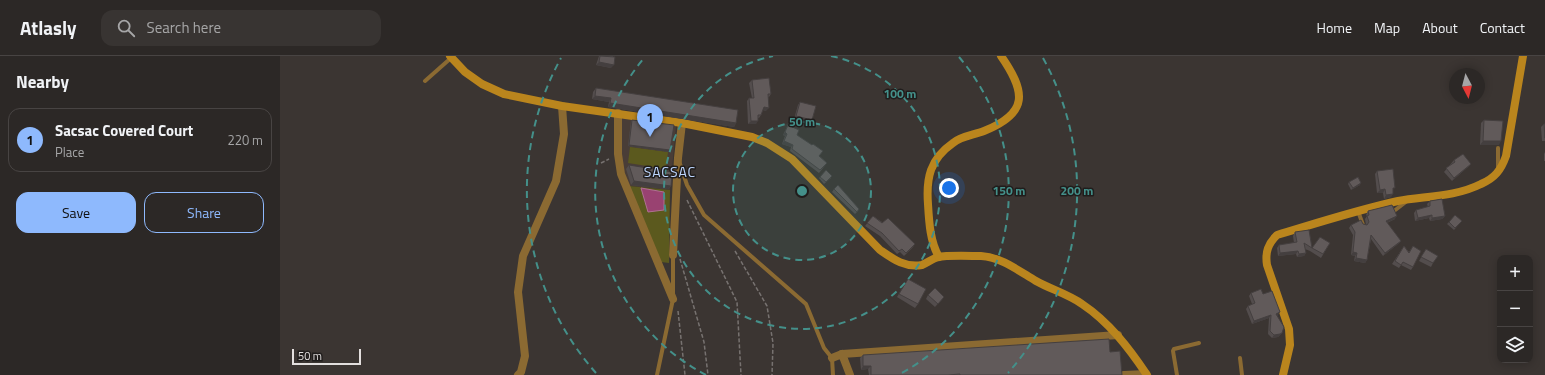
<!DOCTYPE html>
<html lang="en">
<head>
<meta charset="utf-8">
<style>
	body { margin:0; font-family:"Titillium Web",sans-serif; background:#383432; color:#f1f3f6 }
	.controls { position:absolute; right:12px; bottom:12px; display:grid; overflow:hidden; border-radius:8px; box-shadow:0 2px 10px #0003 }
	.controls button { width:36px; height:36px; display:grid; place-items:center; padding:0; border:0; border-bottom:1px solid #484443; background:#2c2826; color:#f1f3f6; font:20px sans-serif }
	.compass { position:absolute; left:1169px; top:12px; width:36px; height:36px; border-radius:50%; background:#2c2826; box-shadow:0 2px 10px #0003; rotate:173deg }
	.scale { position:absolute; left:12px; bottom:10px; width:69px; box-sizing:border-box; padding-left:4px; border:2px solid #e3dfde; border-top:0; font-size:11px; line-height:14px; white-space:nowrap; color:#e3dfde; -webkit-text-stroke:3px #201d1c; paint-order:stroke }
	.you { position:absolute; left:669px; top:132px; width:14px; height:14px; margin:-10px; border:3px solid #fff; border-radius:50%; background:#1a73e8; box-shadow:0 0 0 6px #1a73e833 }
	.badge { display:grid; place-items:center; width:26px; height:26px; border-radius:50%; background:#8eb9fd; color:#111; font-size:13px; font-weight:700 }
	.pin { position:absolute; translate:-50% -33px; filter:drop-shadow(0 1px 2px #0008) }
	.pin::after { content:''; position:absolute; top:21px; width:14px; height:12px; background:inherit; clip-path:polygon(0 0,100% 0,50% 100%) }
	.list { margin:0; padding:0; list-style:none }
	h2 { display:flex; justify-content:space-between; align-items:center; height:52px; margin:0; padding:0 16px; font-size:17px }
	h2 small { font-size:13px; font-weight:400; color:#a6a6a7 }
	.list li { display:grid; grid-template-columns:26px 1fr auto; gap:12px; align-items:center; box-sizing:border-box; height:64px; margin:0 8px 8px; padding:0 8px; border:1px solid #484443; border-radius:12px }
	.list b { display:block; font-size:15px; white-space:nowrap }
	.list p { margin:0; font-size:13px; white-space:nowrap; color:#a6a6a7 }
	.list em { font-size:13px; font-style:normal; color:#a6a6a7 }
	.actions { display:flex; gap:8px; padding:12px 16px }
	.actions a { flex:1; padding:9px 0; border:1px solid #8eb9fd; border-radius:12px; text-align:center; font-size:14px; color:#8eb9fd }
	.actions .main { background:#8eb9fd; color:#111 }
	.icon { flex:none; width:22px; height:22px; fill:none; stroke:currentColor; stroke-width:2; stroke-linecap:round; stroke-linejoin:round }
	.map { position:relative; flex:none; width:1265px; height:319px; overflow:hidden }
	header { display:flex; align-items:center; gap:24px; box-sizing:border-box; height:56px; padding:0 20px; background:#2c2826; border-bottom:1px solid #484443 }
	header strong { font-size:19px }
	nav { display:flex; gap:22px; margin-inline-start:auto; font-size:14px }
	.search { width:280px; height:36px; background:#383432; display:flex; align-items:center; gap:10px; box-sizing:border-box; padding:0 14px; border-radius:12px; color:#a6a6a7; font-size:15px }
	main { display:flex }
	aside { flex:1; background:#2c2826 }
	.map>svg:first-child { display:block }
	.built { fill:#493d37 }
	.green { fill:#5b591e }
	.water { fill:#994271; stroke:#af7192 }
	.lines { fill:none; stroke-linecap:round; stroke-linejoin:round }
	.path { stroke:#777270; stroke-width:1.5; stroke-dasharray:4 2; stroke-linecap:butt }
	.lane { stroke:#8b6a32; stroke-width:4 }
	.street { stroke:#8b6a32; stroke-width:8 }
	.secondary { stroke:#ba851d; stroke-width:8 }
	.wall { fill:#534d4d }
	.shaded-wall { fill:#443f3f }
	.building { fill:#615a5a; stroke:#443f3f }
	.ring { fill:none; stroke:#44908a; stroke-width:2; stroke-dasharray:7 5 }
	.labels { text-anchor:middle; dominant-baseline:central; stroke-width:3; stroke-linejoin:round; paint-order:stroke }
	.quarter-label { font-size:14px; letter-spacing:1px; fill:#bcd4fb; stroke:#201d1c }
	.centre { fill:#44908a; stroke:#201d1c; stroke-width:2 }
	.ring-label { font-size:12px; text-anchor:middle; font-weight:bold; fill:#44908a; stroke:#201d1c; stroke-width:3; stroke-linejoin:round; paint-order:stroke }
</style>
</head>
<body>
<header>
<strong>Atlasly</strong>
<div class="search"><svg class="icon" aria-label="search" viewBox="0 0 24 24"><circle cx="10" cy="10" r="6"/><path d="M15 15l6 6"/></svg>Search here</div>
<nav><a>Home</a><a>Map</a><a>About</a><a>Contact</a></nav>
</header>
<main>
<aside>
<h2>Nearby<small></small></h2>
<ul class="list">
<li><span class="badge">1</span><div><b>Sacsac Covered Court</b><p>Place</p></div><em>220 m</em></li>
</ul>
<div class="actions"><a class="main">Save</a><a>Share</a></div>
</aside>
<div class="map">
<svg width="1265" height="319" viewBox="0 0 1265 319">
	<rect width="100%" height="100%" fill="#3b3532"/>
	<!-- built -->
	<polygon class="built" points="342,62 396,70 390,134 349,130 341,110"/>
	<!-- green -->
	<g class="green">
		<polygon points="350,91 388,96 386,113 348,107"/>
		<polygon points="349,130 390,134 389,207 381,206"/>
	</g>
	<!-- water -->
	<polygon class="water" points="361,132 384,136 384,154 368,156"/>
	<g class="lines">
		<!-- path -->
		<g class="path">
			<polyline points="321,107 329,103"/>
			<polyline points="407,144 457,246 461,319"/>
			<polyline points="455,195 487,250 493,287 492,319"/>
			<polyline points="400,203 424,286 428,319"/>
			<polyline points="398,255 405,319"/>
		</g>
		<!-- lane -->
		<g class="lane">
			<polyline points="145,25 171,2"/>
			<polyline points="400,108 407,129 424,159 526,248 544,292 552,302 553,319"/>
			<polyline points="1218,113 1218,92"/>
			<polyline points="1078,155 1083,169"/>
			<polyline points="1114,155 1127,145"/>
			<polyline points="960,302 962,319"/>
			<polyline points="377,319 393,243 393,199"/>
			<polyline points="897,319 893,295 894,293 919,287"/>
		</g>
		<!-- street -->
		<g class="street">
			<polyline points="338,57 338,98 341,118 393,243"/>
			<polyline points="393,199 398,102 402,67"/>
			<polyline points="562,298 838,279"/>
			<polyline points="552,302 562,298 570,319"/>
			<polyline points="238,319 241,316 245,300 238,236 243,200 276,125 284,78 282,50"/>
			<polyline points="844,319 866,318"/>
		</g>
		<!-- secondary -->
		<g class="secondary">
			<path d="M170,0l15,16 17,12 22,10 58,12 120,17 70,14 15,6 25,16 88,91c13,9 25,18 42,15 5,-2 10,-6 16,-8 9,-2 33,-1 43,-1 20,1 38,15 55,25 14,8 32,13 46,23 27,18 47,44 65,71"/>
			<path d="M659,201c-9,-15 -10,-36 -11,-53 -2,-26 2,-45 25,-61 8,-7 21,-8 31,-12 45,-18 42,-39 17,-75"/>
			<path d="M1003,319l7,-30 -1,-16 -22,-64c-2,-13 1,-21 10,-30 40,-12 80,-25 121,-34 28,-5 57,-4 83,-17 14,-6 20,-14 25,-28l17,-100"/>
		</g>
	</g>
	<!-- wall -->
	<g class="wall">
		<polygon points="319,0 333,0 331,12 316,9"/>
		<polygon points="472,24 491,38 489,41 488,41 486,55 483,54 481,59 479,62 478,62 476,68 468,68 467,45 469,42 472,42 469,27"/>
		<polygon points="316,32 456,67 454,71 328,51 329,46 312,43 313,36"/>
		<polygon points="520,46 532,64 530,67 514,63 518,49"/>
		<polygon points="352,64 390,94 389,96 348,90 351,65"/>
		<polygon points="1204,64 1219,89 1200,89 1201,67"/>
		<polygon points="1264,68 1265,85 1262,85 1261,71"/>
		<polygon points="508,69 517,79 547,107 539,117 510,95 511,91 502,88 505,80 503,79"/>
		<polygon points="1265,96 1265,105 1264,105 1264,98"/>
		<polygon points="1174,104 1191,108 1188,111 1172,125 1164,116"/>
		<polygon points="349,109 391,130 388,133 351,129 346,113"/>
		<polygon points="1097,115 1113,135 1111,141 1104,143 1103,137 1097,137 1095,118"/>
		<polygon points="540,121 551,122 544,128 539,122"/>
		<polygon points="1069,126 1080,129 1071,134 1068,128"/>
		<polygon points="554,133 577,156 575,158 552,136"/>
		<polygon points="1150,145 1165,160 1162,163 1150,165 1149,162 1135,165 1134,157 1136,154 1148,151 1147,148"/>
		<polygon points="1088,155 1115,163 1107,167 1121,185 1118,188 1103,200 1091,183 1087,204 1085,207 1074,205 1075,200 1071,199 1073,179 1069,172 1071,169 1083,168 1086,169 1085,163 1087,160 1086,159"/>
		<polygon points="593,160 635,188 633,191 624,200 620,196 617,198 600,180 585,170"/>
		<polygon points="1182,165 1174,174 1167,168 1169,166"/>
		<polygon points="1015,176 1032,192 1050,187 1041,202 1030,195 1032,192 1030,195 1025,193 1026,197 1024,200 1017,201 1016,198 998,200 997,192 999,189 1014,187 1013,180"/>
		<polygon points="1124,190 1129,196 1133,190 1133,211 1131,214 1121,209 1119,212 1112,208"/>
		<polygon points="1146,193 1153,207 1151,211 1139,205"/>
		<polygon points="628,223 638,248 635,252 617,241"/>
		<polygon points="971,237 983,238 998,259 997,260 1002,277 998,281 992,282 988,278 989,262 972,268 966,253 968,250 972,248 969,240"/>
		<polygon points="648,239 664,241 655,251 646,243"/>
		<polygon points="830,296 842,319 589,319 588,313 581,314 580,302 583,299"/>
	</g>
	<!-- shaded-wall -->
	<g class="shaded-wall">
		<polygon points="319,6 334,9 331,12 316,9"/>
		<polygon points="315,40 331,42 329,46 312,43"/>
		<polygon points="330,47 456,67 454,71 328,51"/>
		<polygon points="484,51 489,52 486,55 482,54"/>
		<polygon points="516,60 532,64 530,67 514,63"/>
		<polygon points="471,65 478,65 476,68 468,68"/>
		<polygon points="505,76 507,78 505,80 503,79"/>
		<polygon points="504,85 513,89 511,91 502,88"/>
		<polygon points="1203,85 1221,85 1219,89 1200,89"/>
		<polygon points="349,89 390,94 389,96 348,90"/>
		<polygon points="1191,108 1188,111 1172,125 1174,122"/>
		<polygon points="354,125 391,130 388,133 351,129"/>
		<polygon points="1081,127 1080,129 1071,134 1073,132"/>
		<polygon points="1105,133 1103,137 1097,137 1100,134"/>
		<polygon points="1113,138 1111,141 1104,143 1106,139"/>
		<polygon points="1152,159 1149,162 1135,165 1138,162"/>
		<polygon points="1117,160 1115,163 1104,168 1106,165"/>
		<polygon points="1165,160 1162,163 1150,165 1152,162"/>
		<polygon points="1121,185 1118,188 1103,200 1105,197"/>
		<polygon points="1018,195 1016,198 998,200 1000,197"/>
		<polygon points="1073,196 1077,197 1075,200 1071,199"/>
		<polygon points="1026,197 1024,200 1017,201 1019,198"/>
		<polygon points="1076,202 1087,204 1085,207 1074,205"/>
		<polygon points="1000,256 998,259 993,261 996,258"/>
		<polygon points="991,259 989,262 972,268 974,265"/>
		<polygon points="1002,277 998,281 992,282 994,279"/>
		<polygon points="583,310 591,310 588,313 581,314"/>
	</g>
	<!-- building -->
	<g class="building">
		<polygon points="320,0 335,1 334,9 319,6"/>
		<polygon points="489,22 491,38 488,38 489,52 484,51 481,59 478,59 478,65 471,65 469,42 474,42 472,24"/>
		<polygon points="316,32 458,54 456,67 330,47 331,42 315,40"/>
		<polygon points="520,46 536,50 532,64 516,60"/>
		<polygon points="352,64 394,69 390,94 349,89"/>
		<polygon points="1204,64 1223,65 1221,85 1203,85"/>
		<polygon points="1264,68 1265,68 1265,82"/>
		<polygon points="508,69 519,74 517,79 532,89 533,88 543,95 539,100 547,107 540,114 512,93 513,89 504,85 507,78 505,76"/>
		<polygon points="1183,98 1191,108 1174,122 1166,112 1175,106 1174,104"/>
		<polygon points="349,109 392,116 391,130 354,125"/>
		<polygon points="1113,113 1115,132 1113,132 1113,138 1106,139 1105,133 1100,134 1097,115"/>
		<polygon points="546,114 552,120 546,126 540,121"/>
		<polygon points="1078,121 1081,127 1073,132 1069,126"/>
		<polygon points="558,129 579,153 577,156 554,133"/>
		<polygon points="1162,143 1165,160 1152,162 1152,159 1138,162 1136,154 1150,150 1150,145"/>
		<polygon points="1112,149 1117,160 1106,165 1121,185 1105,197 1091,179 1087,204 1076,202 1077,197 1073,196 1075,176 1071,169 1081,164 1083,168 1087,169 1089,166 1087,160 1089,159 1088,155"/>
		<polygon points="1175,159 1182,165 1175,172 1169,166"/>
		<polygon points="593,160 602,167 608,162 635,188 626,197 622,193 619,195 602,177 587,167"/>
		<polygon points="1029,174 1032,192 1024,187 1026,197 1019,198 1018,195 1000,197 999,189 1017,186 1015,176"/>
		<polygon points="1040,181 1050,187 1043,198 1032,192"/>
		<polygon points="1124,190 1129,197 1133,190 1141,195 1133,211 1123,206 1121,209 1115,205"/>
		<polygon points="1146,193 1158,200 1153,207 1141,201"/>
		<polygon points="628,223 646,233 638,248 619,238"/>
		<polygon points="655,232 664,241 658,248 648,239"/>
		<polygon points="981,233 983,238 992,235 1000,256 996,258 1004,271 1002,277 1000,278 994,279 990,275 991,259 974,265 968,250 975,247 971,237"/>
		<polygon points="829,283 830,296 840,295 842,319 680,319 680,318 668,319 591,319 591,310 583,310 583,299"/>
	</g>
	<!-- distance rings -->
	<circle cx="522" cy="135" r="69" fill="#44908a" fill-opacity=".12"/>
	<g class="ring">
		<circle cx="522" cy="135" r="69"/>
		<path d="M551 0A138 138 0 1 1 493 0"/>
		<path d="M426 319A207 207 0 0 1 365 1M679 1A207 207 0 0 1 618 319"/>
		<path d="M316 317A275 275 0 0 1 281 2M763 2A275 275 0 0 1 728 317"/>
	</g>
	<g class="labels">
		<!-- quarter labels -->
		<g class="quarter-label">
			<text x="390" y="115">SACSAC</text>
		</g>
	</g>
	<circle cx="522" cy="135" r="6" class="centre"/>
	<g class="ring-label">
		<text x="620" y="42">100 m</text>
		<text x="522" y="70">50 m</text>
		<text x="729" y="139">150 m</text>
		<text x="797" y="139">200 m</text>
	</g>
</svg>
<div class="controls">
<button>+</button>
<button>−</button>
<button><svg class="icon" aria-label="layers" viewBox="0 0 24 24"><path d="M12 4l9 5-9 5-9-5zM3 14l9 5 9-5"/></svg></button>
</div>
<svg class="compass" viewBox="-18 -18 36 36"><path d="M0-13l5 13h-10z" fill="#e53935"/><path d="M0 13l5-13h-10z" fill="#a6a6a7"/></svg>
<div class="scale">50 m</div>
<div class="you"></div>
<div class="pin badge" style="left:370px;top:81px">1</div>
</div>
</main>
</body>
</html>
